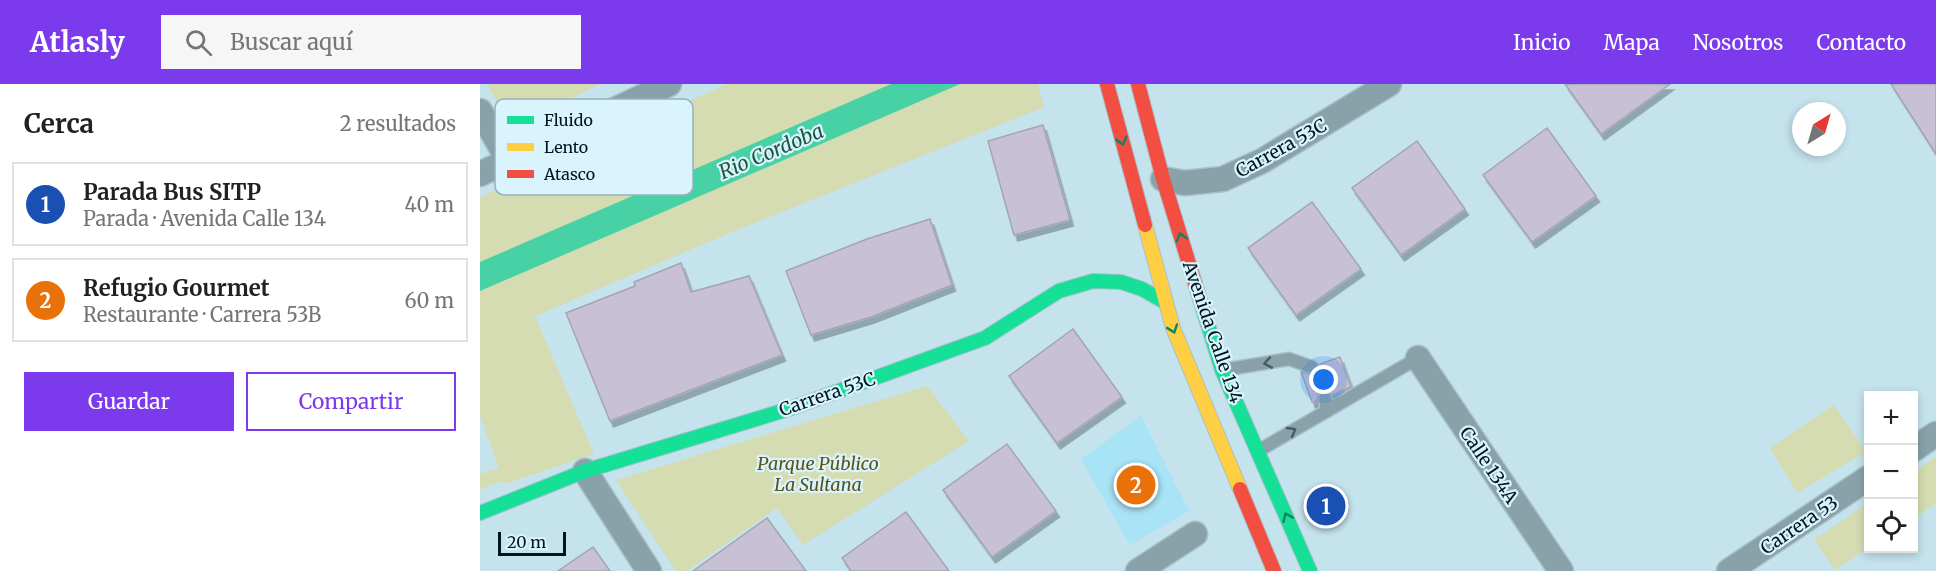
<!DOCTYPE html>
<html lang="es">
<head>
<meta charset="utf-8">
<style>
	body { margin:0; font-family:Merriweather,serif; background:#f6f6f6; color:#202124 }
	.controls { position:absolute; right:18px; bottom:18px; display:grid; overflow:hidden; border-radius:0px; box-shadow:0 3px 9px #0003 }
	.controls button { width:54px; height:54px; display:grid; place-items:center; padding:0; border:0; border-bottom:2px solid #e0e0e0; background:#fff; color:#202124; font:30px sans-serif }
	.compass { position:absolute; left:1312px; top:18px; width:54px; height:54px; border-radius:50%; background:#fff; box-shadow:0 3px 9px #0003; rotate:37deg }
	.scale { position:absolute; left:18px; bottom:15px; width:68px; box-sizing:border-box; padding-left:6px; border:3px solid #00151d; border-top:0; font-size:16px; line-height:21px; white-space:nowrap; color:#00151d; -webkit-text-stroke:4px #d9f4fd; paint-order:stroke }
	.you { position:absolute; left:844px; top:296px; width:21px; height:21px; margin:-15px; border:4px solid #fff; border-radius:50%; background:#1a73e8; box-shadow:0 0 0 9px #1a73e833 }
	.badge { display:grid; place-items:center; width:39px; height:39px; border-radius:50%; background:#7c3aed; color:#fff; font-size:20px; font-weight:700 }
	.pin { position:absolute; translate:-50% -50%; border:3px solid #fff; box-shadow:0 2px 6px #0006 }
	.list { margin:0; padding:0; list-style:none }
	h2 { display:flex; justify-content:space-between; align-items:center; height:78px; margin:0; padding:0 24px; font-size:26px }
	h2 small { font-size:20px; font-weight:400; color:#757577 }
	.list li { display:grid; grid-template-columns:39px 1fr auto; gap:18px; align-items:center; box-sizing:border-box; height:84px; margin:0 12px 12px; padding:0 12px; border:2px solid #e0e0e0; border-radius:0px }
	.list b { display:block; font-size:22px; white-space:nowrap }
	.list p { margin:0; font-size:20px; white-space:nowrap; color:#757577 }
	.list em { font-size:20px; font-style:normal; color:#757577 }
	.actions { display:flex; gap:12px; padding:18px 24px }
	.actions a { flex:1; padding:14px 0; border:2px solid #7c3aed; border-radius:0px; text-align:center; font-size:21px; color:#7c3aed }
	.actions .main { background:#7c3aed; color:#fff }
	.icon { flex:none; width:33px; height:33px; fill:none; stroke:currentColor; stroke-width:2; stroke-linecap:round; stroke-linejoin:round }
	.map { position:relative; flex:none; width:1456px; height:487px; overflow:hidden }
	header { display:flex; align-items:center; gap:36px; box-sizing:border-box; height:84px; padding:0 30px; background:#7c3aed; color:#fff }
	header strong { font-size:28px }
	nav { display:flex; gap:33px; margin-inline-start:auto; font-size:21px }
	.search { width:420px; height:54px; background:#f6f6f6; display:flex; align-items:center; gap:15px; box-sizing:border-box; padding:0 21px; border-radius:0px; color:#757577; font-size:22px }
	main { display:flex }
	aside { flex:1; background:#fff }
	.map>svg:first-child { display:block }
	.built { fill:#a9e3f6 }
	.green { fill:#d6dcb1 }
	.water { fill:#49d1a6 }
	.building { fill:#c8c0d4; stroke:#a3a6b2; stroke-width:1.5; filter:url(#shadow) }
	.lines { fill:none; stroke-linecap:round; stroke-linejoin:round }
	.lane-casing { stroke:#a9c0c8; stroke-width:15 }
	.street-casing { stroke:#a9c0c8; stroke-width:27 }
	.fast-casing { stroke:#a9c0c8; stroke-width:16 }
	.slow-casing { stroke:#a9c0c8; stroke-width:16 }
	.jam-casing { stroke:#a9c0c8; stroke-width:16 }
	.lane { stroke:#89a2aa; stroke-width:12 }
	.street { stroke:#89a2aa; stroke-width:24 }
	.fast { stroke:#16e098; stroke-width:14 }
	.slow { stroke:#ffcf43; stroke-width:14 }
	.jam { stroke:#f24e42; stroke-width:14 }
	.oneway { stroke:#0c8561 }
	.oneway2 { stroke:#445c64 }
	.labels { text-anchor:middle; dominant-baseline:central; stroke-width:4.5; stroke-linejoin:round; paint-order:stroke }
	.street-label { font-size:18px; fill:#00151d; stroke:#d9f4fd }
	.park-label { font-size:18px; font-style:italic; fill:#5b5218; stroke:#d9f4fd }
	.water-label { font-size:20px; font-style:italic; fill:#1a573c; stroke:#d9f4fd }
	.key { fill:#d9f4fd; stroke:#98b1ba; stroke-width:1.5 }
	.key-label { font-size:16px; fill:#00151d }
</style>
</head>
<body>
<header>
<strong>Atlasly</strong>
<div class="search"><svg class="icon" aria-label="search" viewBox="0 0 24 24"><circle cx="10" cy="10" r="6"/><path d="M15 15l6 6"/></svg>Buscar aquí</div>
<nav><a>Inicio</a><a>Mapa</a><a>Nosotros</a><a>Contacto</a></nav>
</header>
<main>
<aside>
<h2>Cerca<small>2 resultados</small></h2>
<ul class="list">
<li><span class="badge" style="background:#1a4fb4">1</span><div><b>Parada Bus SITP</b><p>Parada · Avenida Calle 134</p></div><em>40 m</em></li>
<li><span class="badge" style="background:#e8710a">2</span><div><b>Refugio Gourmet</b><p>Restaurante · Carrera 53B</p></div><em>60 m</em></li>
</ul>
<div class="actions"><a class="main">Guardar</a><a>Compartir</a></div>
</aside>
<div class="map">
<svg width="1456" height="487" viewBox="0 0 1456 487">
	<defs>
		<filter id="shadow"><feDropShadow dx="3.5" dy="6" stdDeviation="0" flood-color="#0004"/></filter>
	</defs>
	<rect width="100%" height="100%" fill="#c5e3ed"/>
	<!-- built -->
	<polygon class="built" points="661,332 709,427 650,461 601,375"/>
	<!-- green -->
	<g class="green">
		<polygon points="7,0 120,0 31,44"/>
		<polygon points="247,0 558,0 564,23 257,146 55,232 114,370 25,400 23,397 0,405 0,390 19,384 0,332 0,113"/>
		<polygon points="447,302 489,357 323,461 297,424 207,487 196,487 136,396"/>
		<polygon points="1354,321 1386,368 1317,409 1290,364"/>
		<polygon points="1456,373 1456,419 1434,435 1434,388"/>
		<polygon points="1388,419 1388,464 1355,486 1334,456"/>
	</g>
	<!-- water -->
	<polygon class="water" points="411,0 480,0 0,207 0,178"/>
	<!-- building -->
	<g class="building">
		<polygon points="1085,0 1190,0 1121,50"/>
		<polygon points="1411,0 1456,0 1456,70"/>
		<polygon points="563,41 590,136 534,151 508,57"/>
		<polygon points="1067,44 1116,112 1052,158 1003,91"/>
		<polygon points="937,57 985,125 921,171 872,104"/>
		<polygon points="832,118 881,185 816,231 768,164"/>
		<polygon points="450,135 472,201 391,233 331,251 306,187 387,155"/>
		<polygon points="201,179 211,208 269,192 302,271 130,337 86,229 155,202 154,198"/>
		<polygon points="593,245 642,313 577,359 529,292"/>
		<polygon points="860,273 871,303 852,311 843,306 838,310 837,317 832,318 821,288 834,291 840,286 840,280"/>
		<polygon points="527,360 576,427 512,473 463,406"/>
		<polygon points="426,428 469,487 371,487 362,474"/>
		<polygon points="287,434 326,487 213,487"/>
		<polygon points="113,463 130,487 78,487"/>
	</g>
	<g class="lines">
		<defs>
			<g id="lane">
				<polyline points="743,286 809,275 832,283"/>
				<polyline points="845,314 847,327"/>
				<polyline points="778,367 938,274"/>
			</g>
			<g id="street">
				<polyline points="0,27 29,77"/>
				<polyline points="0,90 189,0"/>
				<polyline points="683,95 705,99 743,95 782,77 909,0"/>
				<polyline points="938,274 1081,487"/>
				<polyline points="1434,365 1456,350"/>
				<polyline points="105,387 169,487"/>
				<polyline points="658,487 715,450"/>
				<polyline points="1249,487 1388,394"/>
			</g>
			<g id="fast">
				<polyline points="718,209 742,286 830,487"/>
				<polyline points="0,429 105,387 309,325 505,254 579,207 613,197 641,198 662,205 685,218"/>
			</g>
			<polyline id="slow" points="665,141 693,244 760,405"/>
			<g id="jam">
				<polyline points="627,0 665,141"/>
				<polyline points="658,0 683,95 718,209"/>
				<polyline points="760,405 794,487"/>
			</g>
		</defs>
		<!-- lane casing -->
		<use href="#lane" class="lane-casing"/>
		<!-- street casing -->
		<use href="#street" class="street-casing"/>
		<!-- fast casing -->
		<use href="#fast" class="fast-casing"/>
		<!-- slow casing -->
		<use href="#slow" class="slow-casing"/>
		<!-- jam casing -->
		<use href="#jam" class="jam-casing"/>
		<!-- lane -->
		<use href="#lane" class="lane"/>
		<!-- street -->
		<use href="#street" class="street"/>
		<!-- fast -->
		<use href="#fast" class="fast"/>
		<!-- slow -->
		<use href="#slow" class="slow"/>
		<!-- jam -->
		<use href="#jam" class="jam"/>
	</g>
	<!-- one-way arrows -->
	<defs><path id="oneway-chevron" d="M-2-3.5L2.5 0L-2 3.5" fill="none" stroke-width="1.6" stroke-linecap="round" stroke-linejoin="round" transform="scale(1.5)"/></defs>
	<g class="oneway">
		<use href="#oneway-chevron" transform="translate(642 57) rotate(75)"/>
		<use href="#oneway-chevron" transform="translate(701 153) rotate(-107)"/>
		<use href="#oneway-chevron" transform="translate(693 245) rotate(71)"/>
		<use href="#oneway-chevron" transform="translate(807 433) rotate(-114)"/>
	</g>
	<g class="oneway2">
		<use href="#oneway-chevron" transform="translate(788 279) rotate(170)"/>
		<use href="#oneway-chevron" transform="translate(812 347) rotate(-30)"/>
	</g>
	<g class="labels">
		<!-- street labels -->
		<g class="street-label">
			<text transform="translate(801 64) rotate(-29)">Carrera 53C</text>
			<text transform="translate(733 248) rotate(71)">Avenida Calle 134</text>
			<text transform="translate(347 310) rotate(-19)">Carrera 53C</text>
			<text transform="translate(1009 381) rotate(56)">Calle 134A</text>
			<text transform="translate(1319 441) rotate(-34)">Carrera 53</text>
		</g>
		<!-- park labels -->
		<g class="park-label">
			<text x="338" y="379">Parque Público<tspan x="338" dy="21">La Sultana</tspan></text>
		</g>
		<!-- water labels -->
		<g class="water-label">
			<text transform="translate(291 67) rotate(-23)">Rio Cordoba</text>
		</g>
	</g>
	<!-- legend -->
	<rect x="15" y="15" width="198" height="96" rx="9" class="key"/>
	<rect x="27" y="32" width="27" height="8" fill="#16e098"/>
	<rect x="27" y="59" width="27" height="8" fill="#ffcf43"/>
	<rect x="27" y="86" width="27" height="8" fill="#f24e42"/>
	<g class="key-label">
		<text x="64" y="42">Fluido</text>
		<text x="64" y="69">Lento</text>
		<text x="64" y="96">Atasco</text>
	</g>
</svg>
<div class="controls">
<button>+</button>
<button>−</button>
<button><svg class="icon" aria-label="locate" viewBox="0 0 24 24"><circle cx="12" cy="12" r="6"/><path d="M12 2v4M12 18v4M2 12h4M18 12h4"/></svg></button>
</div>
<svg class="compass" viewBox="-18 -18 36 36"><path d="M0-13l5 13h-10z" fill="#e53935"/><path d="M0 13l5-13h-10z" fill="#757577"/></svg>
<div class="scale">20 m</div>
<div class="you"></div>
<div class="pin badge" style="left:846px;top:422px;background:#1a4fb4">1</div>
<div class="pin badge" style="left:656px;top:401px;background:#e8710a">2</div>
</div>
</main>
</body>
</html>
